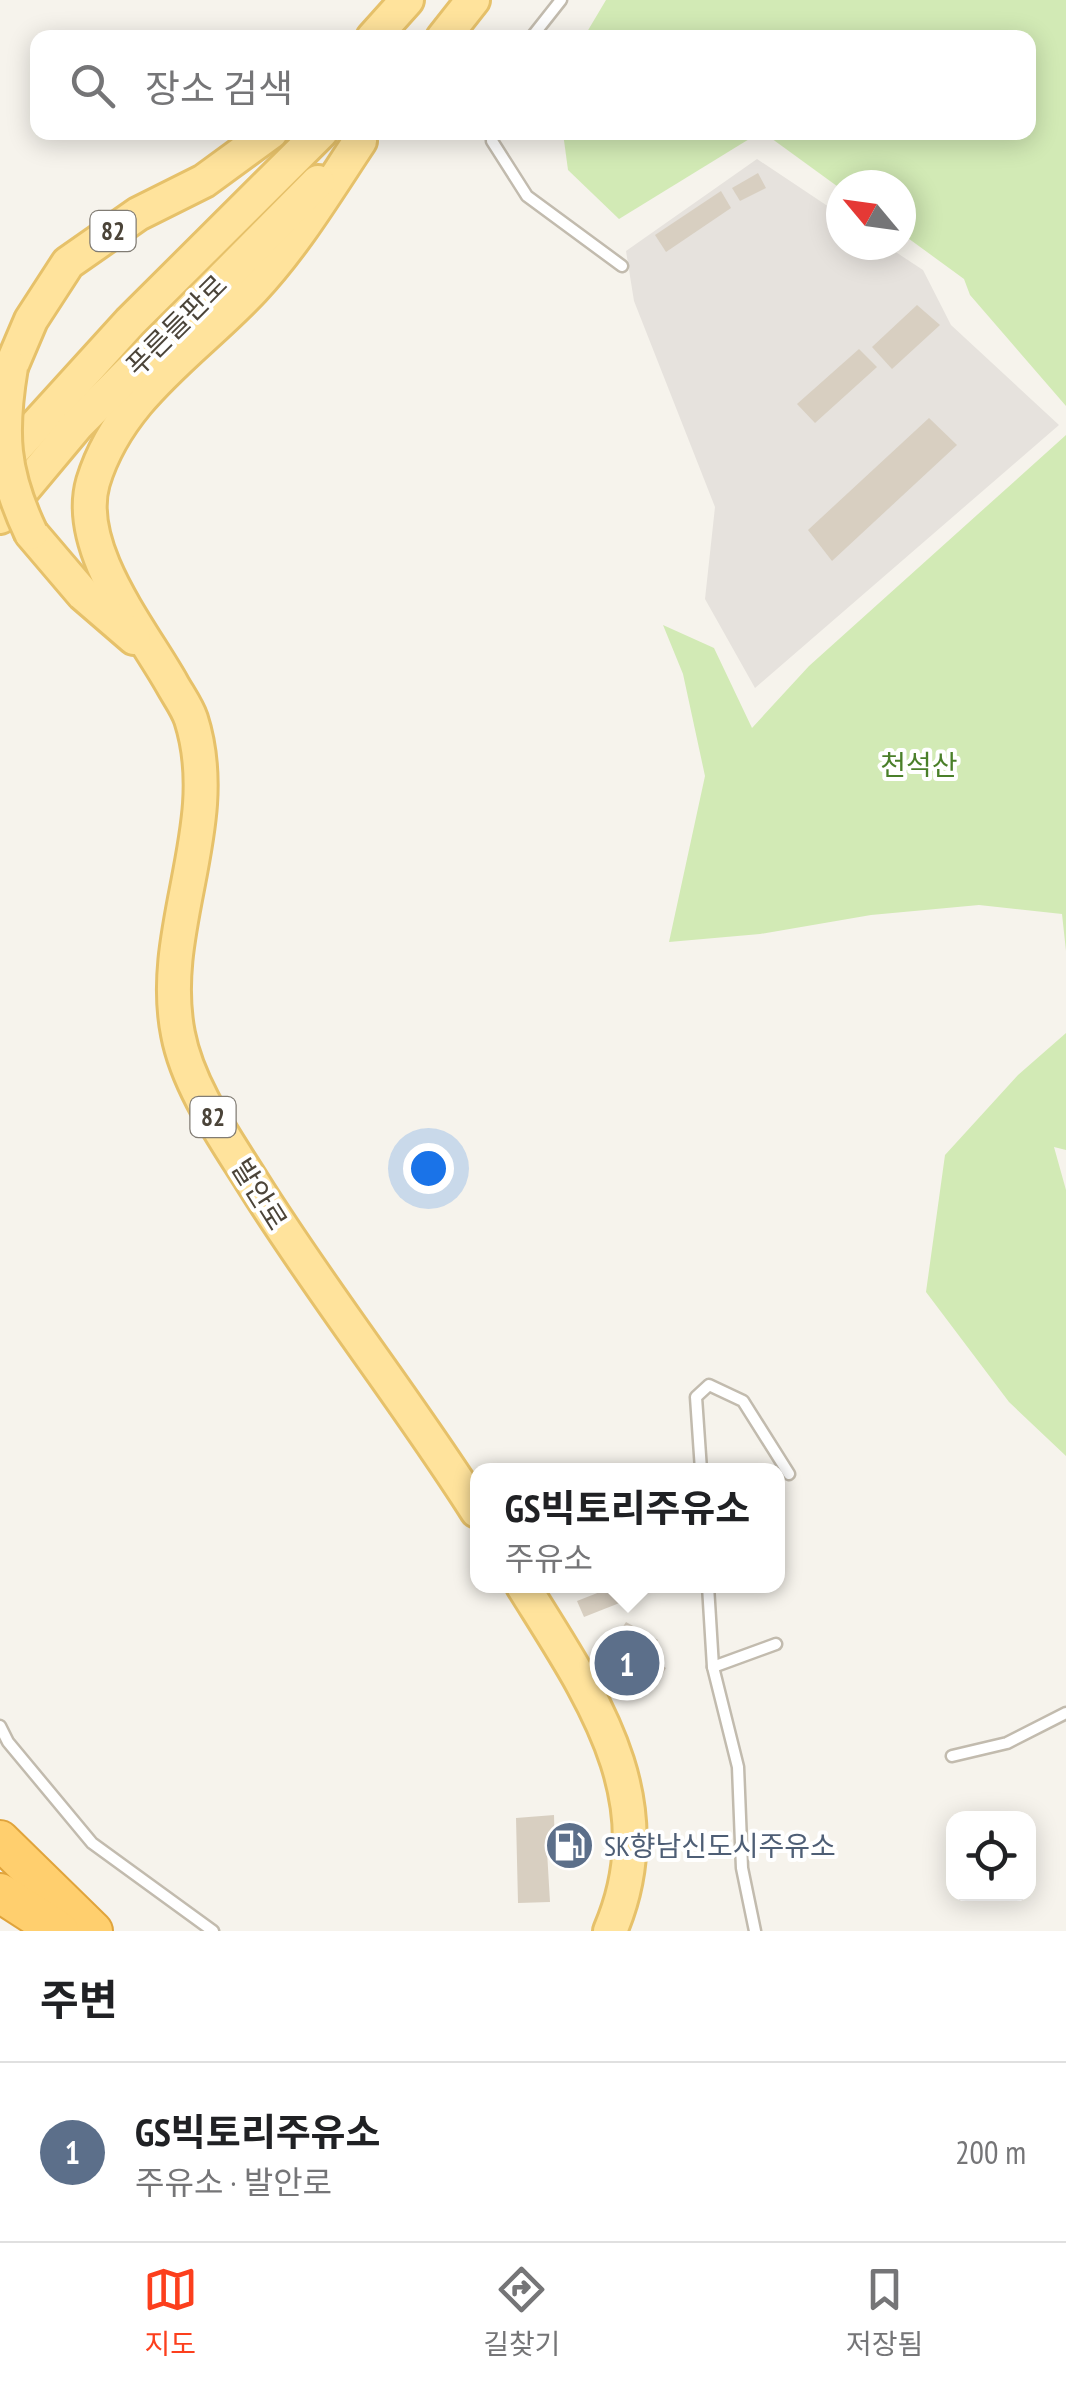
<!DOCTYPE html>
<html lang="ko">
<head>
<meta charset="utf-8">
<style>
	body { margin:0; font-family:"PT Sans Narrow","Noto Sans KR",sans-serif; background:#f6f6f6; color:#202124 }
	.controls { position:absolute; right:30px; bottom:30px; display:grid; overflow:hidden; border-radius:20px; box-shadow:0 5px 25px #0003 }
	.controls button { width:90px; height:90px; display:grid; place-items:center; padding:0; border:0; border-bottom:2px solid #e0e0e0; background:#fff; color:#202124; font:50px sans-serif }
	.compass { position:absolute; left:826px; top:170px; width:90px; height:90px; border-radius:50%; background:#fff; box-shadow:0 5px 25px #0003; rotate:299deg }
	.you { position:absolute; left:428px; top:1168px; width:35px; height:35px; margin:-25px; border:8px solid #fff; border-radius:50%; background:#1a73e8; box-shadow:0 0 0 15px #1a73e833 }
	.badge { display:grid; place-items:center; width:65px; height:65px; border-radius:50%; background:#fc3f1d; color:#fff; font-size:32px; font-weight:700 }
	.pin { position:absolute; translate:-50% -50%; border:5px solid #fff; box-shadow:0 2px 10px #0006 }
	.popup { position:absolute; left:470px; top:1463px; width:315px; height:130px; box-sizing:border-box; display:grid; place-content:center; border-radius:20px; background:#fff; filter:drop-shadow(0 2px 8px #0005); font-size:32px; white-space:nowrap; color:#757577 }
	.popup b { font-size:38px; color:#202124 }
	.popup::after { content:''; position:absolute; left:50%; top:100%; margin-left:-20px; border:20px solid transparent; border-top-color:#fff }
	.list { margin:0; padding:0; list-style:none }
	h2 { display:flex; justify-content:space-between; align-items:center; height:130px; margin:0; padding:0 40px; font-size:42px }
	h2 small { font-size:32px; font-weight:400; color:#757577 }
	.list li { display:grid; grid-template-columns:65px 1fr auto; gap:30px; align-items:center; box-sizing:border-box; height:180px; padding:0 40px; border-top:2px solid #e0e0e0 }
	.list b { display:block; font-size:38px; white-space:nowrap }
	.list p { margin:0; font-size:32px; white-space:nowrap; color:#757577 }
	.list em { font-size:32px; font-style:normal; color:#757577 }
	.icon { flex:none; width:55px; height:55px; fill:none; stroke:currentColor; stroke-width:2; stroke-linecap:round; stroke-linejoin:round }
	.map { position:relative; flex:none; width:1066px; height:1931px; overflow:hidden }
	.search { position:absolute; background:#fff; box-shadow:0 5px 25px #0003; left:30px; right:30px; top:30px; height:110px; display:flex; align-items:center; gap:25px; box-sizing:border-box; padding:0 35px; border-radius:20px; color:#757577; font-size:38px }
	.sheet { height:310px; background:#fff }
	nav { display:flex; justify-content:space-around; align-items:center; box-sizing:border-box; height:140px; border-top:2px solid #e0e0e0; background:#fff; font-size:28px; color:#757577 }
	nav a { display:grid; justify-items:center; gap:5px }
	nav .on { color:#fc3f1d }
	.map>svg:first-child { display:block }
	.industrial { fill:#e6e2dd }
	.green { fill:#d2eab5 }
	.building { fill:#d8cfc1 }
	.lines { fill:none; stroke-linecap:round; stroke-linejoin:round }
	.lane-casing { stroke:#c2bbae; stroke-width:15 }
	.primary-casing { stroke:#e6c16a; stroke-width:38 }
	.highway-casing { stroke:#e0a43c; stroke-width:42 }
	.lane { stroke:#fff; stroke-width:10 }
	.primary { stroke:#ffe39c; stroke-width:32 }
	.highway { stroke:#ffcf6e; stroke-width:38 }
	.primary-bridge-casing { stroke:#e6c16a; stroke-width:38; stroke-linecap:butt }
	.primary-bridge { stroke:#ffe39c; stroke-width:32 }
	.labels { text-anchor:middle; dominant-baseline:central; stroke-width:8; stroke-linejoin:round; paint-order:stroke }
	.shield { fill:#fff; stroke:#817c74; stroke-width:2.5 }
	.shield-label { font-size:25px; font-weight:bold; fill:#4b4439 }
	.street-label { font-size:28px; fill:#4b4439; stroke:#fff }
	.park-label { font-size:28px; fill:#4a7f2a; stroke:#fff }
	.service-label { font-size:28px; fill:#4e5e75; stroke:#fff; text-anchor:start }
</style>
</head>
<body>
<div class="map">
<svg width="1066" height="1931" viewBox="0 0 1066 1931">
	<rect width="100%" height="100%" fill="#f6f3ec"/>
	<!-- industrial -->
	<polygon class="industrial" points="757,159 841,215 841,245 885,245 923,270 951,325 1059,425 755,688 705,599 715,507 634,301 626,251"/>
	<!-- green -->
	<g class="green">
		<polygon points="606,0 1066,0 1066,406 970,295 964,279 901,233 901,185 841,185 841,189 764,133 1028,132 1028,38 584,37"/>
		<polygon points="563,133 563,132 759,133 619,219 568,170"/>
		<polygon points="1066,435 1066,951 1062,914 979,905 871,915 760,934 669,942 705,776 683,674 663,625 714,648 752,728 809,666"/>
		<polygon points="1066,1033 1066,1150 1054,1147 1066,1190 1066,1456 1009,1402 926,1292 945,1155 1018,1075"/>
	</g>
	<!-- building -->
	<g class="building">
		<polygon points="758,173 766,188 740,201 732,188"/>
		<polygon points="721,191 731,208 666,252 655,235"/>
		<polygon points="917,305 940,325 892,369 872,347"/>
		<polygon points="859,349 877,367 815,423 797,404"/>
		<polygon points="929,418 957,445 832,561 808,530"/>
		<polygon points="615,1586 622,1602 584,1617 577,1601"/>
		<polygon points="626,1622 658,1640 647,1656 666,1668 656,1685 606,1653"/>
		<polygon points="554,1815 555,1851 547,1851 550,1902 518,1903 516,1818"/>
	</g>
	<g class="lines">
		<defs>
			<g id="lane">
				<polyline points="531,38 561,0"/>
				<polyline points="492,132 492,141 527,196 622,266"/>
				<polyline points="701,1470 696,1397 709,1385 743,1401 789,1474"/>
				<polyline points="708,1586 713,1667"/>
				<polyline points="0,1726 8,1742 92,1843 213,1931"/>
				<polyline points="952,1756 1007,1743 1066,1713"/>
				<polyline points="755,1931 742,1868 738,1767 713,1667 776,1644"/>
			</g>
			<g id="primary">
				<polyline points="373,38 407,0"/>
				<polyline points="443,38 473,0"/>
				<path d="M360,141c-34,51 -65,103 -107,148 -58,62 -134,107 -160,193 -19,66 48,147 79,202 6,11 15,23 19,35 34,106 -34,209 -13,315 10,53 47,104 75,149 70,112 153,216 224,328"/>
				<polyline points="11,367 31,320 68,263 138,214 204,181 271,132"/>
				<polyline points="0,465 130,322 321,132"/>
				<polyline points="0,517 77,425 318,182"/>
				<polyline points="31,533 83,594 134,638"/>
				<path d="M523,1586c67,108 144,213 87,345"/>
			</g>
			<g id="highway">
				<polyline points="0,1840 93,1931"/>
				<polyline points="0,1893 59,1931"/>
			</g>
		</defs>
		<!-- lane casing -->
		<use href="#lane" class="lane-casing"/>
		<!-- primary casing -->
		<use href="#primary" class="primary-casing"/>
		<!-- highway casing -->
		<use href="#highway" class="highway-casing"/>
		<!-- lane -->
		<use href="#lane" class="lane"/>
		<!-- primary -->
		<use href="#primary" class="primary"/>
		<!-- highway -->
		<use href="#highway" class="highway"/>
		<defs>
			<path id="primary-bridge" d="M11,367c-11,66 -9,105 20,166"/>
		</defs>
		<!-- primary-bridge casing -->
		<use href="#primary-bridge" class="primary-bridge-casing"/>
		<!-- primary-bridge -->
		<use href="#primary-bridge" class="primary-bridge"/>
	</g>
	<!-- icons -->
	<defs>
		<symbol id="fuel-disc" viewBox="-11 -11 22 22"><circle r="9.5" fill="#5c6f8a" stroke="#fff"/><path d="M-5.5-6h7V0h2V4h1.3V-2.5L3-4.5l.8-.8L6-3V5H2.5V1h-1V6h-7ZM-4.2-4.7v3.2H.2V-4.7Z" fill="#fff"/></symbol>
	</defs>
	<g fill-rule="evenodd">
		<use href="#fuel-disc" x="542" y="1818" width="55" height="55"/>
	</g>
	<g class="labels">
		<!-- shield labels -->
		<g class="shield">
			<rect x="90.5" y="211" width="45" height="40" rx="8"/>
			<rect x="190.5" y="1097" width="45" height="40" rx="8"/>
		</g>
		<g class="shield-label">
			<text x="113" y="231">82</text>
			<text x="213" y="1117">82</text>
		</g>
		<!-- street labels -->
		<g class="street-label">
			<text transform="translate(176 325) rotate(-45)">푸른들판로</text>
			<text transform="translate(260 1194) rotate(58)">발안로</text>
		</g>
		<!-- park labels -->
		<g class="park-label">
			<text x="919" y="764">천석산</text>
		</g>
		<!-- service labels -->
		<g class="service-label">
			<text x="604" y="1845">SK향남신도시주유소</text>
		</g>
	</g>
</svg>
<div class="controls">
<button><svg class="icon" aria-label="locate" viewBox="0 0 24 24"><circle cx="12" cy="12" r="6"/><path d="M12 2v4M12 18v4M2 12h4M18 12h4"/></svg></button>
</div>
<svg class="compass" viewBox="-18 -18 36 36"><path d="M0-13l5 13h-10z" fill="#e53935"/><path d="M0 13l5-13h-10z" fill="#757577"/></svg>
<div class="you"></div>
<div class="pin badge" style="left:627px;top:1663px;background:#5c6f8a">1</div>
<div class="popup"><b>GS빅토리주유소</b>주유소</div>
<div class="search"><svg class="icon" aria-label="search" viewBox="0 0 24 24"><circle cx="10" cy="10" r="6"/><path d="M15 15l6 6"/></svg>장소 검색</div>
</div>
<section class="sheet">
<h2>주변<small></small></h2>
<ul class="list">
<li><span class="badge" style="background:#5c6f8a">1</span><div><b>GS빅토리주유소</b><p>주유소 · 발안로</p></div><em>200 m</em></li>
</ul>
</section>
<nav>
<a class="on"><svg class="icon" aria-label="map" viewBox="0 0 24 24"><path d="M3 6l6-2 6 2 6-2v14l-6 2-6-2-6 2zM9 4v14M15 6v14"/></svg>지도</a>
<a><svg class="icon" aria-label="directions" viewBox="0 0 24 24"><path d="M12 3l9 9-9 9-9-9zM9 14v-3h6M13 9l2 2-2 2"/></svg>길찾기</a>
<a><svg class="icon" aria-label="saved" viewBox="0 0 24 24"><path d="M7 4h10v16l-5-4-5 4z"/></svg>저장됨</a>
</nav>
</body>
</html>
